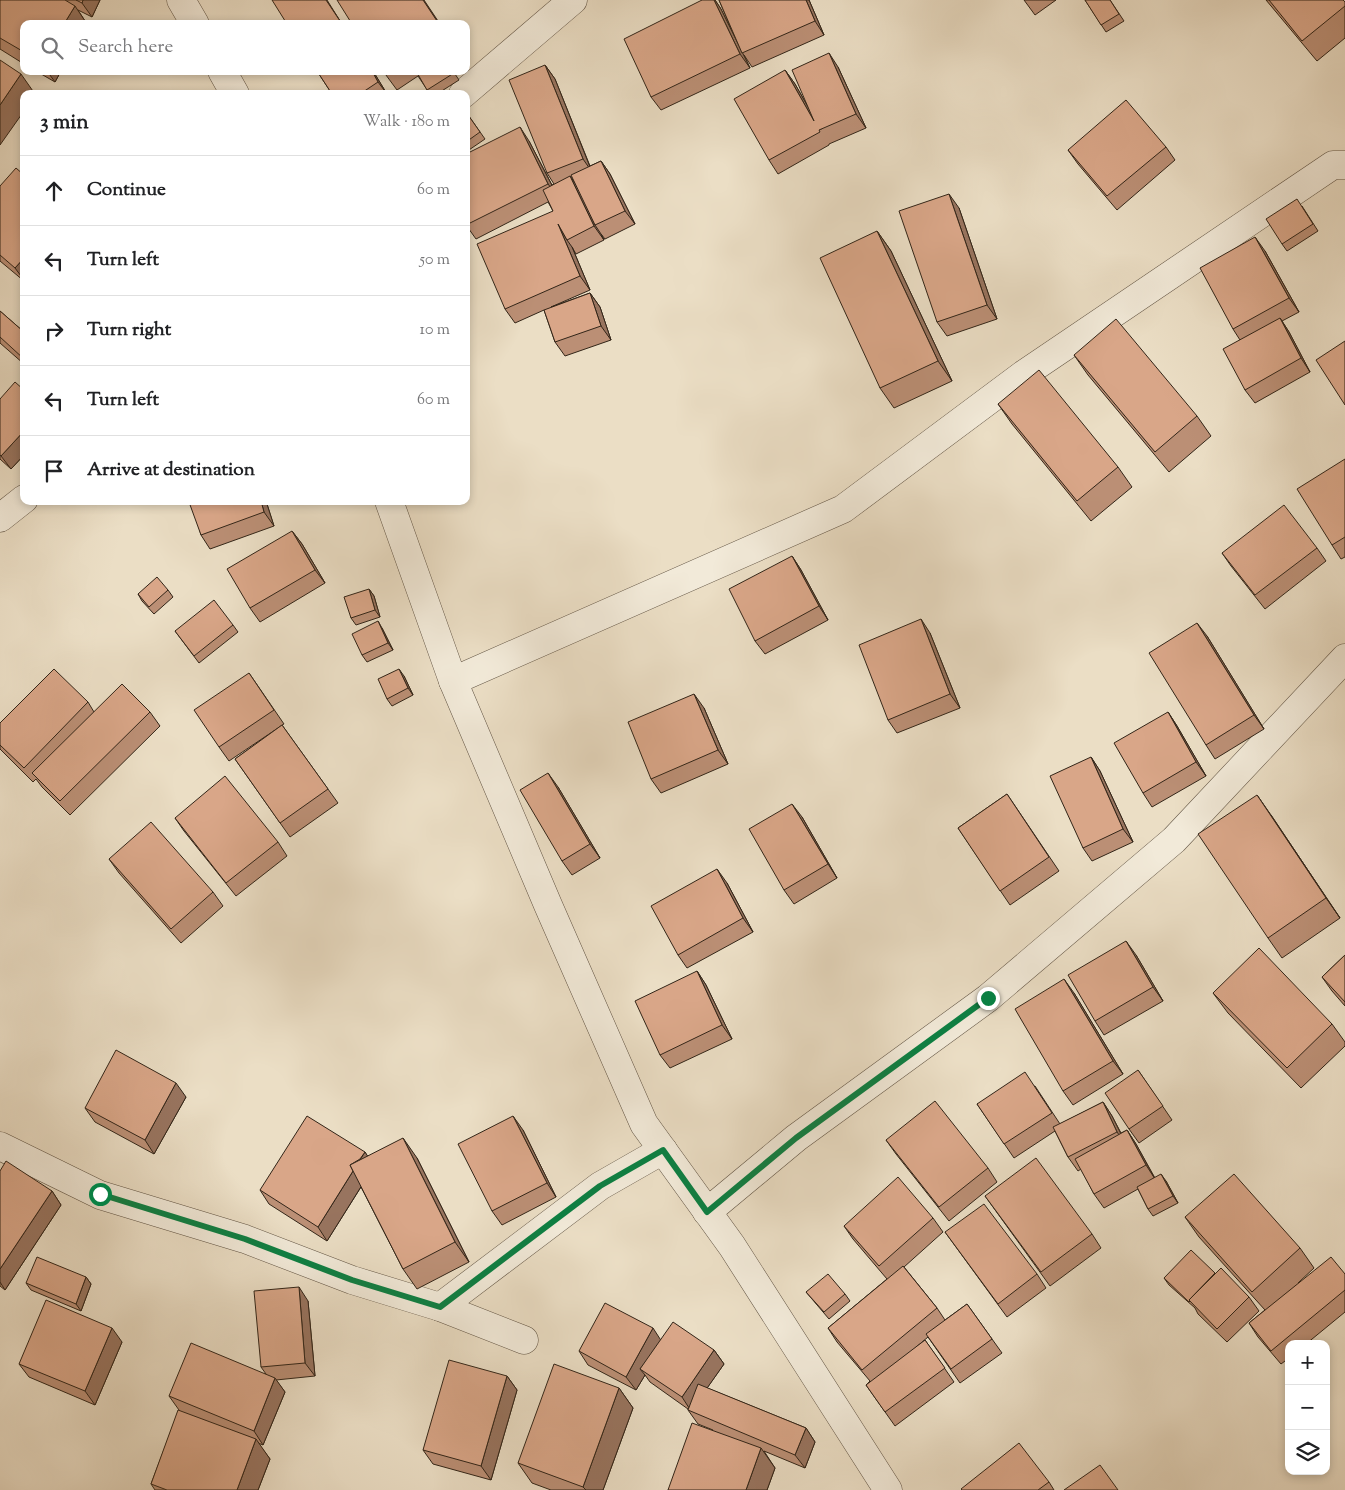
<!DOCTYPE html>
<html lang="en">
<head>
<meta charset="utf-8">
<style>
	body { margin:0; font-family:"Sorts Mill Goudy",serif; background:#f2f2f2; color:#202124 }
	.controls { position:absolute; right:15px; bottom:15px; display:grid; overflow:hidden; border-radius:10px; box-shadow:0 2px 8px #0003 }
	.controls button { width:45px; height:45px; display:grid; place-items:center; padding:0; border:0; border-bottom:1px solid #e0e0e0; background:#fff; color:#202124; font:25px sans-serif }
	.stop { position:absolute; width:15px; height:15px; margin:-11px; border:4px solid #0b8043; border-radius:50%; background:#fff }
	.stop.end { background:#0b8043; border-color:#fff; box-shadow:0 1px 5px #0008 }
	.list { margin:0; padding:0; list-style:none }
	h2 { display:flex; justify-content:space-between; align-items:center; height:65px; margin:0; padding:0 20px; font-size:21px }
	h2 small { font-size:16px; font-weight:400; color:#757577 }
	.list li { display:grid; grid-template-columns:32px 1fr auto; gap:15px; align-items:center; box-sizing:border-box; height:70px; padding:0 20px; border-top:1px solid #e0e0e0 }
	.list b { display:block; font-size:19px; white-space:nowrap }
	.list em { font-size:16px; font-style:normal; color:#757577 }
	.icon { flex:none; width:28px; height:28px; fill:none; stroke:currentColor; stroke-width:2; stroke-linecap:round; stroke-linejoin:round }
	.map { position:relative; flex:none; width:1345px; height:1490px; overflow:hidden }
	.search { position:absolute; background:#fff; box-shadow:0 2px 8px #0003; left:20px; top:20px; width:450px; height:55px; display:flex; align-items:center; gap:12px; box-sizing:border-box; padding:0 18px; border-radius:10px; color:#757577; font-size:19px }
	.panel { position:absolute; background:#fff; box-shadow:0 2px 8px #0003; left:20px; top:90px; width:450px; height:415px; border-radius:10px }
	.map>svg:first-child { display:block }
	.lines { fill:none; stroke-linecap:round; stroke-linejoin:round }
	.minor-casing { stroke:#605343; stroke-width:29 }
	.minor { stroke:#f2ead9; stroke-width:28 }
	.wall { fill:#bb8f75; stroke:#322518 }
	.shaded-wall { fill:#98745f; stroke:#322518 }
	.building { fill:#d9a688; stroke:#322518 }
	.route { stroke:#0b8043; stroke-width:6 }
</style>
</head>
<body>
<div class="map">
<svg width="1345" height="1490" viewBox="0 0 1345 1490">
	<rect width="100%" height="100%" fill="#ebdec5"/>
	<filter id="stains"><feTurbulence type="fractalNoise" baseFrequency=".004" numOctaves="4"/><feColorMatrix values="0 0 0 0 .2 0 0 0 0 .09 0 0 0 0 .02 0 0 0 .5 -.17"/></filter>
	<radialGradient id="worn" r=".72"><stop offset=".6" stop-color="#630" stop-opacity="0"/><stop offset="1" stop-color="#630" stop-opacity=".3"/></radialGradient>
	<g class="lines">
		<defs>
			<g id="minor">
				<polyline points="181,0 195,24"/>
				<polyline points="222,71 235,94"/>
				<polyline points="463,94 573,0"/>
				<polyline points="389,501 453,681 548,905 644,1124 732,1246 888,1490"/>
				<polyline points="0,518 24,499"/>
				<polyline points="453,681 843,509 1024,374 1333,165 1345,165"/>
				<polyline points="0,1146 100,1195 245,1239 352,1280 440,1307 524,1340"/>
				<polyline points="707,1212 796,1138 988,998 1174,840 1345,658"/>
				<polyline points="440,1307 600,1186 663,1150"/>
			</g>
		</defs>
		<!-- minor casing -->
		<use href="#minor" class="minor-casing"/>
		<!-- minor -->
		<use href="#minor" class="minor"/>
	</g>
	<!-- wall -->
	<g class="wall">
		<polygon points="0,0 100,0 92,17 78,10 87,24 24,24 24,64 0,49"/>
		<polygon points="702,0 715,0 721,9 738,45 719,0 809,0 824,35 752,67 744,55 750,68 661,110 651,97"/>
		<polygon points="1024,0 1056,0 1035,15"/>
		<polygon points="1085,0 1110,0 1124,21 1106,32"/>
		<polygon points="1266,0 1343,0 1345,2 1345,38 1317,61"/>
		<polygon points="545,65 555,79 590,166 601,161 610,174 635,224 605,239 601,234 604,240 576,254 572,247 590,290 551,307 590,293 600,307 611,340 565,356 555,342 544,310 515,323 505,309 553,211 548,202 476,239 466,225 529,141 552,185 554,184 547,173"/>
		<polygon points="838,67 866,128 829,144 829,145 778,174 769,160 785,70 795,84 807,105"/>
		<polygon points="36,71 61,71 55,82"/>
		<polygon points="317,71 373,71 387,94 332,94"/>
		<polygon points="383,71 453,71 459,80 437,94 430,94 418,76 397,90"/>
		<polygon points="466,112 485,139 466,152"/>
		<polygon points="1166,147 1175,160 1117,210 1078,164 1068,150"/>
		<polygon points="24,175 24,281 0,261 0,186"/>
		<polygon points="1302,206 1318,231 1287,251 1282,244"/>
		<polygon points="959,208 997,319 947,336 937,322"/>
		<polygon points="877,231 891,251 952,381 894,408 880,388"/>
		<polygon points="1265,251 1299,312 1282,321 1289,332 1310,372 1255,403 1245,390 1240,340 1233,329"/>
		<polygon points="0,311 24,332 24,364 0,343"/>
		<polygon points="1074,355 1197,416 1211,436 1169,472 1088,375"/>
		<polygon points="24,390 24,455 11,469 0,459 0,399"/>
		<polygon points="998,404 1118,467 1132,487 1091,521 1012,424"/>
		<polygon points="1345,459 1345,557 1341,559 1332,545"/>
		<polygon points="192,501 266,501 274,526 210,549 201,535"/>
		<polygon points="292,531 302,544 325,583 260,622 250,608"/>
		<polygon points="1317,548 1326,561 1265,609 1231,566 1222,553"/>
		<polygon points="792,556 801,570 828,620 765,654 755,641"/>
		<polygon points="369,589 374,596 380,617 356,625 351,618"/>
		<polygon points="168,590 173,597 154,614 142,601 138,594"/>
		<polygon points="233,625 238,632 199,663 175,631"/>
		<polygon points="382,628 393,650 367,662 362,655"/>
		<polygon points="930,633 960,708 897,733 888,720"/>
		<polygon points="1207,636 1264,729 1215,759 1206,745"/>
		<polygon points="249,673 284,724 282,725 338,803 290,837 235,759 281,726 229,761 219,747"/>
		<polygon points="404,676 413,695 392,706 387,699"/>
		<polygon points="88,702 94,712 150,712 160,726 70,815 42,787 36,779 33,782 0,749 0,723"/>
		<polygon points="704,708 728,764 661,793 651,779"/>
		<polygon points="1168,712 1177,726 1206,776 1152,807 1143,793"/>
		<polygon points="1091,757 1100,771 1133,842 1092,861 1083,848"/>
		<polygon points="558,787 600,858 572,875 562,861"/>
		<polygon points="1007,794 1059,871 1010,905 958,828"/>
		<polygon points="1271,815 1340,918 1282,958 1268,938"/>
		<polygon points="802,817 837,878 794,904 784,890"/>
		<polygon points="175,818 278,842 287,856 236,896 184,831"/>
		<polygon points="109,859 213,892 223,906 181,943 119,873"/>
		<polygon points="727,883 753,932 687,968 678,955"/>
		<polygon points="1136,955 1163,1001 1104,1035 1095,1021"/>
		<polygon points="1345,955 1345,1006 1332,991 1322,977"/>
		<polygon points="697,971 706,985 732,1039 670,1068 660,1055"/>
		<polygon points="1074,993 1123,1074 1073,1105 1063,1091"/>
		<polygon points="1213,993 1332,1024 1345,1042 1345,1046 1301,1088 1228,1013"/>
		<polygon points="1138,1070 1172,1120 1139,1143 1129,1129"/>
		<polygon points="1035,1086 1060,1124 1103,1102 1112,1116 1121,1133 1127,1130 1136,1144 1155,1178 1166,1181 1178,1203 1153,1216 1148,1209 1138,1189 1104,1208 1094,1194 1081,1169 1078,1171 1068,1157 1055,1131 1014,1158 977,1104"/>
		<polygon points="186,1097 154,1154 95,1122 85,1108"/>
		<polygon points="523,1130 556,1197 502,1225 492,1211"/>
		<polygon points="886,1140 988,1168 997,1182 949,1221 896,1154"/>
		<polygon points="365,1152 367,1156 417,1158 469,1262 417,1289 403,1269 361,1187 327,1241 269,1204 260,1190"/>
		<polygon points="0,1171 52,1191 61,1205 5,1290 0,1286"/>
		<polygon points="985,1196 1092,1234 1101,1248 1050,1286"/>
		<polygon points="1185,1217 1300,1248 1314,1268 1298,1283 1345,1274 1345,1312 1306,1344 1289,1344 1289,1358 1281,1364 1258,1337 1249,1323 1265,1310 1199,1237"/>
		<polygon points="933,1218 943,1232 904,1267 937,1308 945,1320 967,1304 1002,1353 960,1383 928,1337 914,1349 925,1340 954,1382 895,1426 866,1385 870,1381 837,1342 828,1328 887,1279 853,1239 844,1226"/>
		<polygon points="945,1232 1037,1274 1046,1288 1007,1317"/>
		<polygon points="1215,1274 1249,1297 1259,1311 1227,1342 1198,1314 1195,1308 1169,1285 1164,1278"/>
		<polygon points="86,1277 91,1284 81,1311 31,1290 26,1283"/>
		<polygon points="806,1292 845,1294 850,1301 829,1319"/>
		<polygon points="308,1301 315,1376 276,1380 285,1392 263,1445 258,1443 270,1459 258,1490 155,1490 151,1484 179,1410 169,1396 266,1374 261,1367"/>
		<polygon points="660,1340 714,1350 724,1364 707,1388 806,1428 815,1442 805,1468 764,1451 775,1468 767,1490 668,1490 713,1430 698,1424 688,1410 688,1409 650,1382 645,1375 636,1390 588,1365 579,1351"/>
		<polygon points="122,1342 95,1405 29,1377 19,1364"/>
		<polygon points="507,1376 517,1390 491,1480 433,1464 423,1450"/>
		<polygon points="619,1388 633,1408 603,1490 551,1490 532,1483 518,1463"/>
		<polygon points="1049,1482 1054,1490 962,1490"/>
	</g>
	<!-- shaded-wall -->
	<g class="shaded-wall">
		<polygon points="83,0 100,0 92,17 82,3"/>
		<polygon points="326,0 327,0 342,24"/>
		<polygon points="423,0 424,0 440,24 439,24"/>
		<polygon points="714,0 715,0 721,9 750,68 740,54"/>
		<polygon points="806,0 809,0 824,35 815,21"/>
		<polygon points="75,6 87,24 64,24"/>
		<polygon points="829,53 838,67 866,128 856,114"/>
		<polygon points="545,65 555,79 592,172 583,159"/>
		<polygon points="785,70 795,84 821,130 814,121"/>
		<polygon points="47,71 61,71 55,82"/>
		<polygon points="372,71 373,71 387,94 378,82"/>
		<polygon points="21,74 35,94 24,94 24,111 0,145 0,105"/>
		<polygon points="520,127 529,141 558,197 548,184"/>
		<polygon points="601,161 610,174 635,224 625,211"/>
		<polygon points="570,176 580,190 595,225 601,234 604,240 594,226"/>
		<polygon points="949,194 959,208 997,319 987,305"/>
		<polygon points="558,224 567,240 572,247 590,290 580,276"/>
		<polygon points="877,231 891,251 952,381 938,361"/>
		<polygon points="1255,237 1265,251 1299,312 1289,298"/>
		<polygon points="24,258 24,280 15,268"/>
		<polygon points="590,293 600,307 611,340 601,326"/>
		<polygon points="1280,318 1289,332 1310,372 1301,358"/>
		<polygon points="24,431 24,455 11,469 1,456"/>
		<polygon points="261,501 266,501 274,526 264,512"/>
		<polygon points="292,531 302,544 325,583 315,570"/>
		<polygon points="792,556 801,570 828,620 819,606"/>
		<polygon points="369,589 374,596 380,617 375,610"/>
		<polygon points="921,619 930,633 960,708 950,694"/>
		<polygon points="378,621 382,628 393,650 388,643"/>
		<polygon points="1197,623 1207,636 1264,729 1254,715"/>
		<polygon points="399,669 404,676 413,695 408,688"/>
		<polygon points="694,694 704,708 728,764 718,750"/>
		<polygon points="1168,712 1177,726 1206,776 1196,762"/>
		<polygon points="1091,757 1100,771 1133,842 1123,829"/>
		<polygon points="548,773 558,787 600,858 590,844"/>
		<polygon points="1257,795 1271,815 1340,918 1326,898"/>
		<polygon points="792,804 802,817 837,878 828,864"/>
		<polygon points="717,869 727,883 753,932 743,918"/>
		<polygon points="1126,941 1136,955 1163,1001 1153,987"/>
		<polygon points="697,971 706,985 732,1039 722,1025"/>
		<polygon points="1064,979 1074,993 1123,1074 1113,1061"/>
		<polygon points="176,1083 186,1097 154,1154 145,1140"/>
		<polygon points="1103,1102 1112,1116 1127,1146 1117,1132"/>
		<polygon points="513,1116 523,1130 556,1197 547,1183"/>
		<polygon points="1127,1130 1136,1144 1155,1179 1146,1165"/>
		<polygon points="403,1138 417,1158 469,1262 455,1242"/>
		<polygon points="365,1152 374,1166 327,1241 318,1227"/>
		<polygon points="1161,1174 1166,1181 1178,1203 1173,1196"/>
		<polygon points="52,1191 61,1205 5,1290 0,1282 0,1269"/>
		<polygon points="86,1277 91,1284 81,1311 76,1304"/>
		<polygon points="299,1287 308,1301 315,1376 305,1363"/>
		<polygon points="112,1328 122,1342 95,1405 85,1391"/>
		<polygon points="653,1328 662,1342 640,1369 645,1375 636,1390 626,1377"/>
		<polygon points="714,1350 724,1364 691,1411 682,1397"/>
		<polygon points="507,1376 517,1390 491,1480 481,1466"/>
		<polygon points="275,1378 285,1392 263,1445 254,1431"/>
		<polygon points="619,1388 633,1408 603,1490 586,1490 583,1487"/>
		<polygon points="806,1428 815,1442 805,1468 795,1455"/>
		<polygon points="256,1439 270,1459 258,1490 237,1490"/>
		<polygon points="761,1448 775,1468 767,1490 746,1490"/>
	</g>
	<!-- building -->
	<g class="building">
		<polygon points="0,0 65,0 75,6 64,24 24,24 24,52 0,38"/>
		<polygon points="76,0 83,0 82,3"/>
		<polygon points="272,0 326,0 342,24 287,24"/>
		<polygon points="337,0 423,0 439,24 352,24"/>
		<polygon points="702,0 714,0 740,54 651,97 624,39"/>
		<polygon points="719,0 806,0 815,21 742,53"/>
		<polygon points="1085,0 1110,0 1119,14 1101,25"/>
		<polygon points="1269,0 1343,0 1345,2 1345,6 1302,41"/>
		<polygon points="829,53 856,114 819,130 820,132 769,160 734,99 785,70 814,121 792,70"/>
		<polygon points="0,60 21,74 0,105"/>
		<polygon points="545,65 583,159 547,173 509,80"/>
		<polygon points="317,71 372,71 378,82 360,94 332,94"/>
		<polygon points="416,71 453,71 454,73 427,90"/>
		<polygon points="1126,100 1166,147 1107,196 1068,150"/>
		<polygon points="466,112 480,132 466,142"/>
		<polygon points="520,127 548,184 466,225 466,154"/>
		<polygon points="601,161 625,211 595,225 571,175"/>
		<polygon points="16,168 24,175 24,258 15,268 0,255 0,186"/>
		<polygon points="570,176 594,226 567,240 558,224 580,276 505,309 477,244 553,211 543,190"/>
		<polygon points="949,194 987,305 937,322 899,211"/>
		<polygon points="1297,199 1313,224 1282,244 1266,219"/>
		<polygon points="877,231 938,361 880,388 820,258"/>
		<polygon points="1255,237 1289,298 1233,329 1200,268"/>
		<polygon points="590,293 601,326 555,342 544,310"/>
		<polygon points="0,311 24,332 24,359 0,337"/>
		<polygon points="1280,318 1301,358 1245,390 1223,349"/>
		<polygon points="1116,319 1197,416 1155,452 1074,355"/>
		<polygon points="1345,341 1345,405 1316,360"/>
		<polygon points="1039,370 1118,467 1077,501 998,404"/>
		<polygon points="15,382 24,390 24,431 1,456 0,455 0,399"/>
		<polygon points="1345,459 1345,537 1332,545 1297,489"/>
		<polygon points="192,501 261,501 264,512 201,535 189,502"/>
		<polygon points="1284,505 1317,548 1255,595 1222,553"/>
		<polygon points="292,531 315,570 250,608 227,569"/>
		<polygon points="792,556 819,606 755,641 729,589"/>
		<polygon points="157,577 168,590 149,607 138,594"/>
		<polygon points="369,589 375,610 351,618 344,597"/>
		<polygon points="214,600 233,625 194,656 175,631"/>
		<polygon points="921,619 950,694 888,720 859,645"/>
		<polygon points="378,621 388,643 362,655 352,634"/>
		<polygon points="1197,623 1254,715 1206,745 1149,653"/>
		<polygon points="54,669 88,702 24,768 0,745 0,723"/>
		<polygon points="399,669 408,688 387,699 378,679"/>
		<polygon points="249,673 274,710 219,747 194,710"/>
		<polygon points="122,684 150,712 60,801 32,773"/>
		<polygon points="694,694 718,750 651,779 628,722"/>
		<polygon points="1168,712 1196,762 1143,793 1114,743"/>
		<polygon points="282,725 328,789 280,823 235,759"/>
		<polygon points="1091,757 1123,829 1083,848 1050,776"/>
		<polygon points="548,773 590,844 562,861 520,790"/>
		<polygon points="225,776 278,842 226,883 175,818"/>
		<polygon points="1007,794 1049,857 1000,891 958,828"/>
		<polygon points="1257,795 1326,898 1268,938 1198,834"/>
		<polygon points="792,804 828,864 784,890 749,829"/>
		<polygon points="151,822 213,892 171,929 109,859"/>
		<polygon points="717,869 743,918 678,955 651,906"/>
		<polygon points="1126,941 1153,987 1095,1021 1068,975"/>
		<polygon points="1259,948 1332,1024 1287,1068 1213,993"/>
		<polygon points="1345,955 1345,1002 1322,977"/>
		<polygon points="697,971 722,1025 660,1055 635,1001"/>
		<polygon points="1064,979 1113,1061 1063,1091 1015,1009"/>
		<polygon points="116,1050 176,1083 145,1140 85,1108"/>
		<polygon points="1138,1070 1163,1106 1129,1129 1105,1093"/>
		<polygon points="1025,1072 1052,1113 1004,1144 977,1104"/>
		<polygon points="935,1101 988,1168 939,1207 886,1140"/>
		<polygon points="1103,1102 1117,1132 1068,1157 1053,1127"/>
		<polygon points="307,1116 365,1152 360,1159 350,1165 353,1171 318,1227 260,1190"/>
		<polygon points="513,1116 547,1183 492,1211 458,1144"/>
		<polygon points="1127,1130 1146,1165 1094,1194 1075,1159"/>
		<polygon points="403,1138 455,1242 403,1269 350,1165"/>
		<polygon points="1036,1158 1092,1234 1041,1272 985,1196"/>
		<polygon points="6,1161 52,1191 0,1269 0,1171"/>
		<polygon points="1161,1174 1173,1196 1148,1209 1137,1187"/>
		<polygon points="1234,1174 1300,1248 1252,1292 1185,1217"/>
		<polygon points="898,1177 933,1218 879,1266 844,1226"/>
		<polygon points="984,1204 1037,1274 998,1304 945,1232"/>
		<polygon points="1191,1250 1215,1273 1189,1300 1190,1301 1189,1302 1164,1278"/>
		<polygon points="37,1257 86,1277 76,1304 26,1283"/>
		<polygon points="1331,1257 1345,1274 1345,1290 1271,1351 1249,1323"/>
		<polygon points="903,1266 937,1308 862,1370 828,1328"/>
		<polygon points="1221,1268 1249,1297 1217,1329 1189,1300"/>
		<polygon points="828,1274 845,1294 824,1312 806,1292"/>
		<polygon points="299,1287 305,1363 261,1367 254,1291"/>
		<polygon points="46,1300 112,1328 85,1391 19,1364"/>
		<polygon points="605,1303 653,1328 626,1377 579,1351"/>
		<polygon points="967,1304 992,1339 951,1369 926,1334"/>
		<polygon points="673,1322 714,1350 682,1397 640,1369"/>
		<polygon points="925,1340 945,1368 885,1412 866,1385"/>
		<polygon points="191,1343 275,1378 254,1431 169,1396"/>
		<polygon points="449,1360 507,1376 481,1466 423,1450"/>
		<polygon points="554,1364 619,1388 583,1487 518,1463"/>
		<polygon points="698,1384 806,1428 795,1455 688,1410"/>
		<polygon points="178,1410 256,1439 237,1490 167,1490 151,1484"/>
		<polygon points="692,1423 761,1448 746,1490 668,1490"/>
		<polygon points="1019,1443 1049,1482 1038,1490 962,1490 961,1489"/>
		<polygon points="1100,1465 1118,1490 1064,1490"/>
	</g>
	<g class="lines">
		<!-- route -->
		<polyline class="route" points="100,1194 245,1239 352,1280 440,1307 600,1186 663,1150 707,1212 796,1138 988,998"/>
	</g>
	<rect width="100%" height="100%" filter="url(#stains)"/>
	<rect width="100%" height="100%" fill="url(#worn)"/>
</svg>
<div class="controls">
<button>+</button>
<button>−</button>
<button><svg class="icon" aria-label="layers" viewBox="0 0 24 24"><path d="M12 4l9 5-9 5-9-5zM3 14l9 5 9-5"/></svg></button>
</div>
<div class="stop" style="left:100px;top:1194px"></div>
<div class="stop end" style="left:988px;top:998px"></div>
<div class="search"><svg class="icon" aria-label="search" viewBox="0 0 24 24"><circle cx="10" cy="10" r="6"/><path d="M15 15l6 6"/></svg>Search here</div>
<section class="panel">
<h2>3 min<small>Walk · 180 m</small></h2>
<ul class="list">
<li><svg class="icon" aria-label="ahead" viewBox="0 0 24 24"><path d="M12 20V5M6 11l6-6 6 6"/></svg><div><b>Continue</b></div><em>60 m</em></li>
<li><svg class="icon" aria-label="left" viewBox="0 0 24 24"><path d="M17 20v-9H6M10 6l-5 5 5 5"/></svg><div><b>Turn left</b></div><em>50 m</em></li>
<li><svg class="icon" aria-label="right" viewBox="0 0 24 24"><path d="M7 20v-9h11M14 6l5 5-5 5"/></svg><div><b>Turn right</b></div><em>10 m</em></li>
<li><svg class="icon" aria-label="left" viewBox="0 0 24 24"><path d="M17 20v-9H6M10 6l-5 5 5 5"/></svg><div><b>Turn left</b></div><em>60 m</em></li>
<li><svg class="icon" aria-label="arrive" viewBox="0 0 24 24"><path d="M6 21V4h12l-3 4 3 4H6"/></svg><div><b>Arrive at destination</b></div></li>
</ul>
</section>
</div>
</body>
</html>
